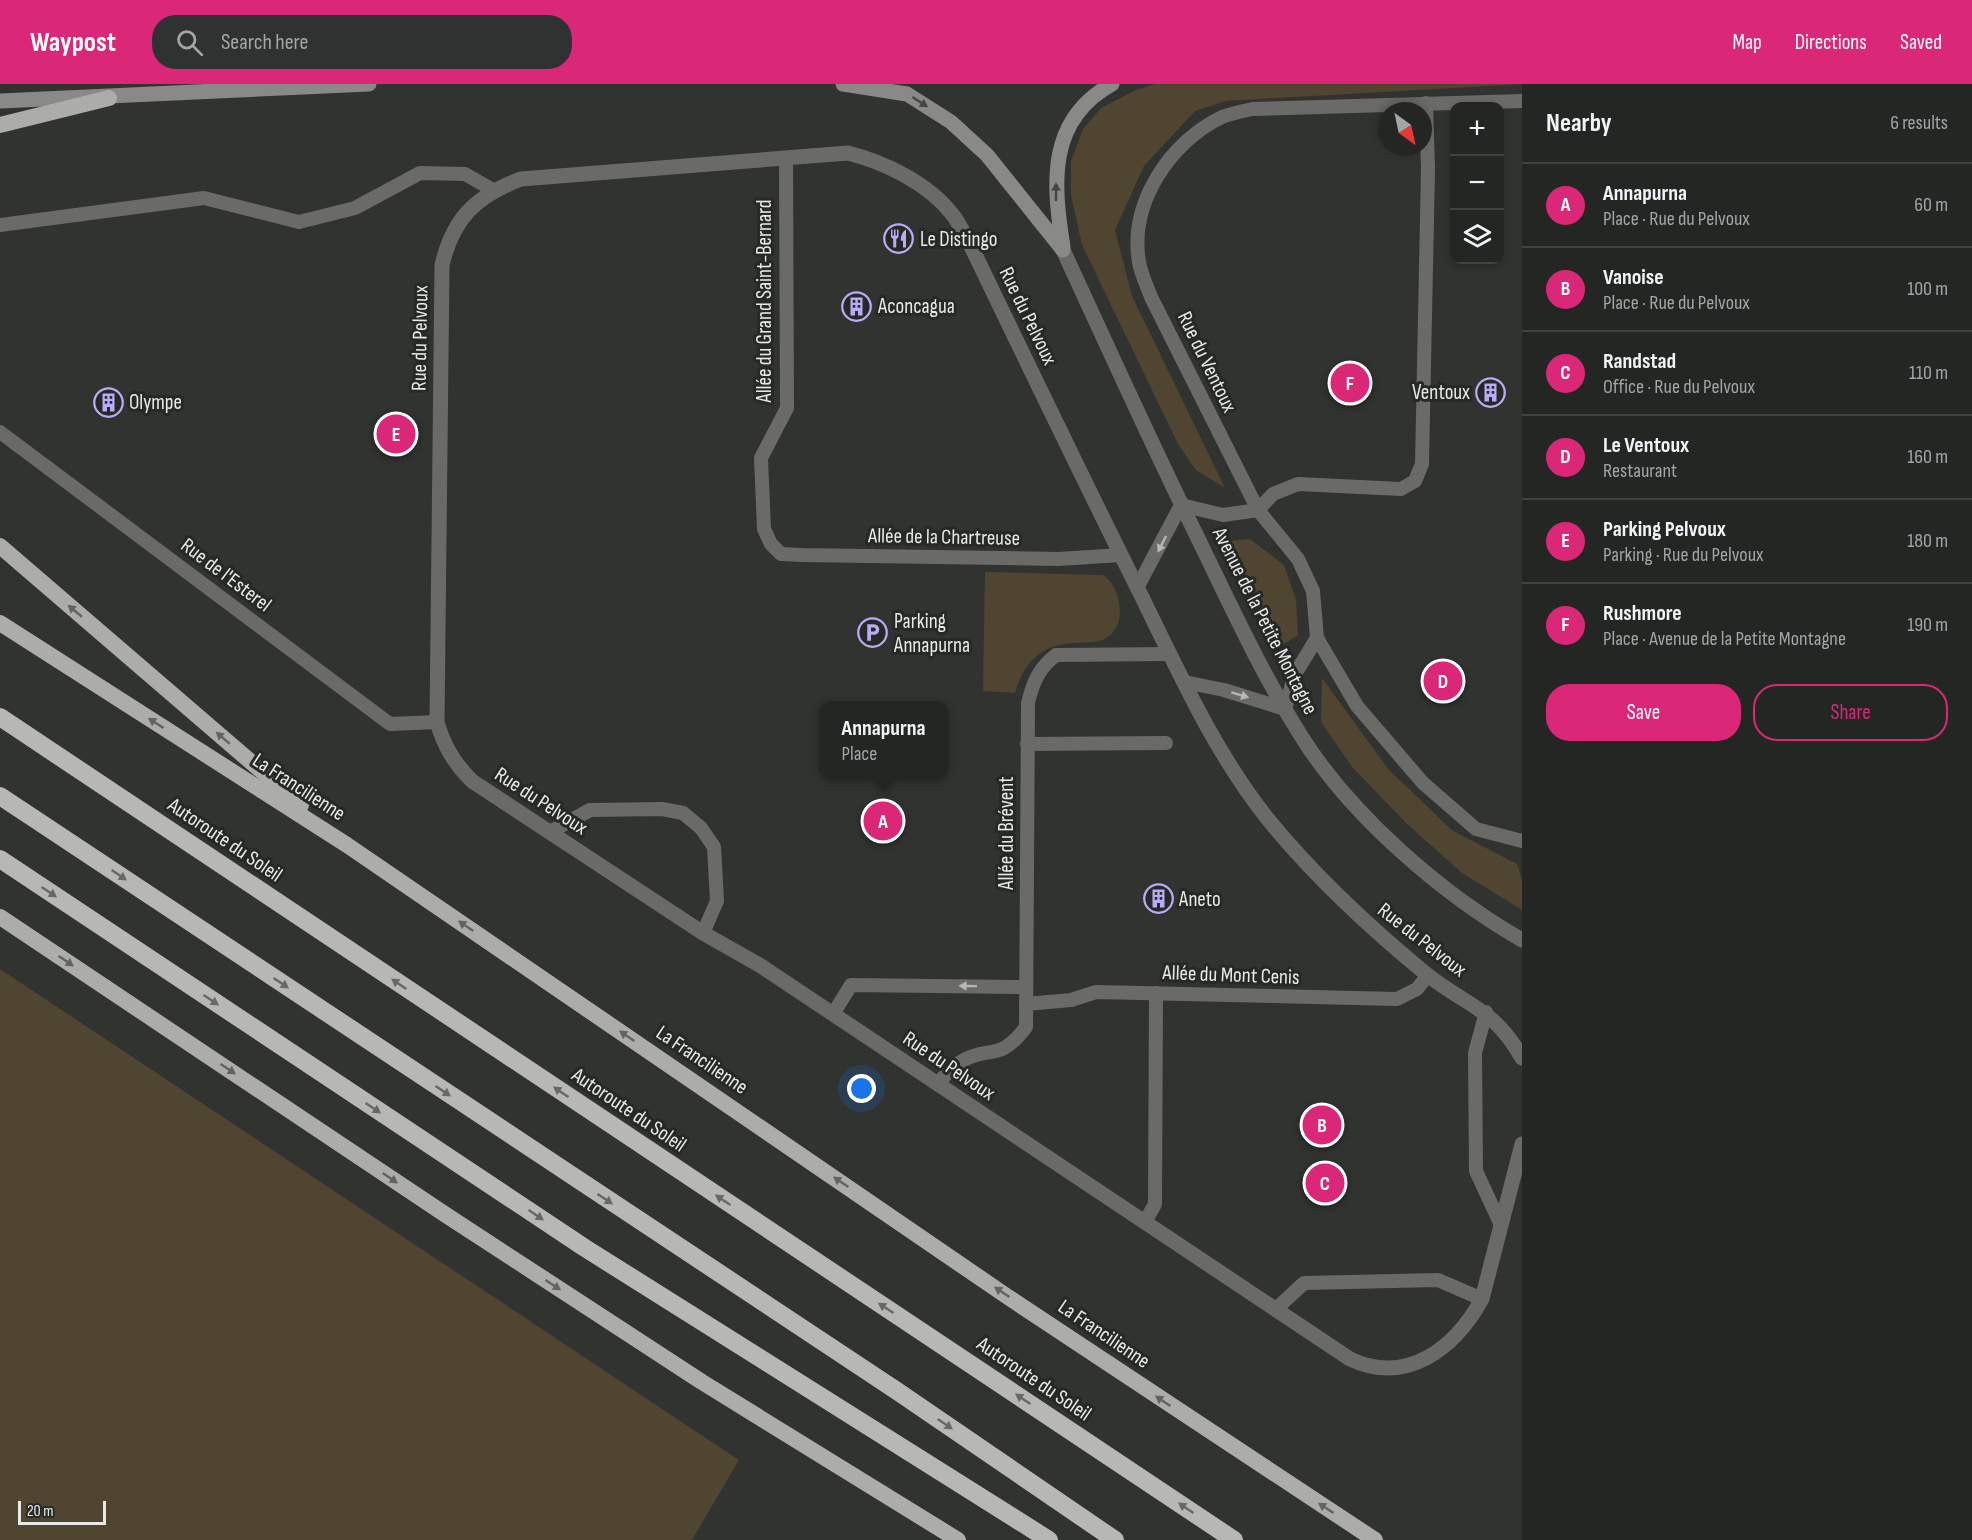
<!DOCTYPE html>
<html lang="en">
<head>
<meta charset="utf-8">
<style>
	body { margin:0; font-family:"Sofia Sans Condensed",sans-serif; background:#303231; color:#f1f3f6 }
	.controls { position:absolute; right:18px; top:18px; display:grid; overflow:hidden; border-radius:12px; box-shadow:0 3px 9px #0003 }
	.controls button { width:54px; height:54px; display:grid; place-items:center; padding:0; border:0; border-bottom:2px solid #414341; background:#242624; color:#f1f3f6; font:30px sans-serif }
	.compass { position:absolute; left:1378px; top:18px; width:54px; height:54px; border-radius:50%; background:#242624; box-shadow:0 3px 9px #0003; rotate:147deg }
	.scale { position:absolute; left:18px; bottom:15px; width:88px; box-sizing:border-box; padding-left:6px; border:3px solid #e8eae8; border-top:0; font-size:16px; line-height:21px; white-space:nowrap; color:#e8eae8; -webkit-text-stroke:4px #262926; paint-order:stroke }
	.you { position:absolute; left:862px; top:1005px; width:21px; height:21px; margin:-15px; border:4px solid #fff; border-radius:50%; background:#1a73e8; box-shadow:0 0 0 9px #1a73e833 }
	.badge { display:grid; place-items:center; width:39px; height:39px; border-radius:50%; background:#db2777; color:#fff; font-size:20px; font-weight:700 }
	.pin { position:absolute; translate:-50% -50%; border:3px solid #fff; box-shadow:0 2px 6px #0006 }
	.popup { position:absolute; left:819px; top:617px; width:129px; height:78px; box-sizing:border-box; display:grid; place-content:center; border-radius:12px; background:#242624; filter:drop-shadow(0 2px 4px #0005); font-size:20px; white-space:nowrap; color:#a3a5a6 }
	.popup b { font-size:22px; color:#f1f3f6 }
	.popup::after { content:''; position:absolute; left:50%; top:100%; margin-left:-12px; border:12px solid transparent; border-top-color:#242624 }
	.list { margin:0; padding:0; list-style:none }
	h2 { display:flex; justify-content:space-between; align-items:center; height:78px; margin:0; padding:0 24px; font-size:26px }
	h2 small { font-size:20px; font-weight:400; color:#a3a5a6 }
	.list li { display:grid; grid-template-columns:39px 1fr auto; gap:18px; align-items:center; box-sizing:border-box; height:84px; padding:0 24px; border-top:2px solid #414341 }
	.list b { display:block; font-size:22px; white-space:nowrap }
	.list p { margin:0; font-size:20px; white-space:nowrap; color:#a3a5a6 }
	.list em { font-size:20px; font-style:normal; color:#a3a5a6 }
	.actions { display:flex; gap:12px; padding:18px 24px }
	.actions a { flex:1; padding:14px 0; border:2px solid #db2777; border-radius:24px; text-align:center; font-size:21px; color:#db2777 }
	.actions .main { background:#db2777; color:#fff }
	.icon { flex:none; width:33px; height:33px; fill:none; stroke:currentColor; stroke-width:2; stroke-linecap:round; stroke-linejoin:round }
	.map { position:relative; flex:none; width:1522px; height:1456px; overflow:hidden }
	header { display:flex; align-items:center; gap:36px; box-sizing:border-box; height:84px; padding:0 30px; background:#db2777; color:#fff }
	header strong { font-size:28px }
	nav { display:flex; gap:33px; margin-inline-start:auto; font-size:21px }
	.search { width:420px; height:54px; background:#303231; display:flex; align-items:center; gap:15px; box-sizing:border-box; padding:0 21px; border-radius:24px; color:#a3a5a6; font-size:22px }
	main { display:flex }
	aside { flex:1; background:#242624 }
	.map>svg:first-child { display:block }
	.green { fill:#4f4531 }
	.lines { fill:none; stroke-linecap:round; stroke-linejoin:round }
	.service { stroke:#6a6a69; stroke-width:14 }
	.minor { stroke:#6a6a69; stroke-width:15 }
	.secondary { stroke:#898a87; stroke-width:15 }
	.trunk { stroke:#acada8; stroke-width:16 }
	.motorway { stroke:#b7b8b3; stroke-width:18 }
	.oneway { fill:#444643 }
	.oneway2 { fill:#b6b7b5 }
	.oneway3 { fill:#626460 }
	.oneway4 { fill:#676965 }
	.labels { text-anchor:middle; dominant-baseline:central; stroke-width:6; stroke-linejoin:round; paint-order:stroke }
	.poi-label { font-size:21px; fill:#e8eae8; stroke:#262926; text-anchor:start }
	.street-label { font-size:21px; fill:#e8eae8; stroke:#262926 }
</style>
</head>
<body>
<header>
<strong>Waypost</strong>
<div class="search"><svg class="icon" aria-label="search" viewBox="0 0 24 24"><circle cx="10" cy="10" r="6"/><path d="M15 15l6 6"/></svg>Search here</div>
<nav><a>Map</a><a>Directions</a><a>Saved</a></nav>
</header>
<main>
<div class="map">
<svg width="1522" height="1456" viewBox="0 0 1522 1456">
	<rect width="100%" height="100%" fill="#303330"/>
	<!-- green -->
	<g class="green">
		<polygon points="1155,0 1522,0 1226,17 1195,27 1144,82 1115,146 1132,212 1225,404 1196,386 1178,360 1082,161 1071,111 1071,77 1083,45 1101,24 1134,7"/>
		<polygon points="1250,455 1284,481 1296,516 1298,551 1279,563 1229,457"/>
		<path d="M985,488l118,3c19,12 25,52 2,64 -8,4 -19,3 -28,4 -35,1 -52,17 -62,50l-32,-2z"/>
		<polygon points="1322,594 1389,686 1453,747 1517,780 1522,795 1522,826 1462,789 1407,740 1353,684 1321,638"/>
		<polygon points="0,885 739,1376 692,1456 0,1456"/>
	</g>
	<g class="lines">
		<!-- service -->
		<g class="service">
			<path d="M1522,17l-269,8c-10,2 -21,4 -31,8 -52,25 -93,86 -83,145 2,12 8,24 12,35l107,213 40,49 15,32 4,47 40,68 66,77 53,46 46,12"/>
			<polyline points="786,75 787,324 761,374 764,445 771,460 781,470 803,471 1058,475 1121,471"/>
			<polyline points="0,141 204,114 299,138 355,124 420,89 465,90 493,106"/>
			<polyline points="0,348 390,640 437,638"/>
			<polyline points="1137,504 1181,421 1223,431 1258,426 1273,410 1298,400 1401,405 1415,397 1422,380 1428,85 1426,19"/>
			<polyline points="1184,598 1224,606 1285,625 1295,590 1317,554"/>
			<polyline points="1027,660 1166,659"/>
			<polyline points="550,748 590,726 662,725 683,729 701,744 714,763 717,817 703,849"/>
			<polyline points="1026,920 1071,916 1096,908 1397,915 1417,905 1428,891"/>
			<polyline points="1486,928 1475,969 1476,1087 1501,1141"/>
			<polyline points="833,930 851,901 1026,903"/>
			<path d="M937,999c8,-6 16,-17 25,-22 27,-16 37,2 64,-34l2,-324c5,-21 11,-35 28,-48l114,-1"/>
			<polyline points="1145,1138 1155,1120 1156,909"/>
			<polyline points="1276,1225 1304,1199 1438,1196 1482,1215"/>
		</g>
		<!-- minor -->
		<g class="minor">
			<path d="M1063,166c42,91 83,182 127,272 36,73 69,148 113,217 50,78 139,155 219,201"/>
			<path d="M1522,974c-29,-51 -56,-52 -97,-85 -57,-47 -111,-97 -158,-155 -54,-68 -90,-150 -128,-227 -58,-116 -114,-233 -170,-349 -6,-9 -10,-20 -17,-28 -24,-31 -68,-52 -104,-61l-327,26c-45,17 -68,39 -79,86l-5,457c7,24 17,41 35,59l231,152 58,33 589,393c57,27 105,-11 132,-60l40,-155"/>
		</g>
		<!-- secondary -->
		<g class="secondary">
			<polyline points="843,0 907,10 951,38 987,71 1063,166"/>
			<polyline points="0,17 369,0"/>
			<path d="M1063,163c-10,-64 -16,-127 49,-163"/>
		</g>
		<!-- trunk -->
		<g class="trunk">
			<polyline points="0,41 109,14"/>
			<polyline points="0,462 301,721"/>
			<polyline points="0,539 347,761 1005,1211 1375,1456"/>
			<polyline points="0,833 446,1131 702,1298 958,1456"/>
		</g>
		<!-- motorway -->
		<g class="motorway">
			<polyline points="0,633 1234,1456"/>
			<polyline points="0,712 897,1307 1115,1456"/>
			<polyline points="0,775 585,1164 1049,1456"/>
		</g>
	</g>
	<!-- one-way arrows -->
	<defs><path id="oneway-solid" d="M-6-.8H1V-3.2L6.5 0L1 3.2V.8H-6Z" transform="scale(1.5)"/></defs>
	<g class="oneway">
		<use href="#oneway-solid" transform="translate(920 18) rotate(33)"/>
		<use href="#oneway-solid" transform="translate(1056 108) rotate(-90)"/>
	</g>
	<g class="oneway2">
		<use href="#oneway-solid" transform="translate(1162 460) rotate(117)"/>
		<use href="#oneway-solid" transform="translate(1240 611) rotate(17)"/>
		<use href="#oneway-solid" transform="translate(968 902) rotate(-179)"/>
	</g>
	<g class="oneway3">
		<use href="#oneway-solid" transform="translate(75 527) rotate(-140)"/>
		<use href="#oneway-solid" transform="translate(156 639) rotate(-147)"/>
		<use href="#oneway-solid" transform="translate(223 654) rotate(-139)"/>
		<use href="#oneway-solid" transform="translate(466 842) rotate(-146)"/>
		<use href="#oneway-solid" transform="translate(66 877) rotate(34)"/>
		<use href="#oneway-solid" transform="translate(627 952) rotate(-146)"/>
		<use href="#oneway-solid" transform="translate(228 985) rotate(34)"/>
		<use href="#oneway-solid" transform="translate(390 1094) rotate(34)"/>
		<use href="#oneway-solid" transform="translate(841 1098) rotate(-146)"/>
		<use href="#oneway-solid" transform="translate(553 1201) rotate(33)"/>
		<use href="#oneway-solid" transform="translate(1002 1208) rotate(-146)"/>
		<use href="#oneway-solid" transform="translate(1163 1317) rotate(-146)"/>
		<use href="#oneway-solid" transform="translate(1326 1424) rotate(-147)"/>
	</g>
	<g class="oneway4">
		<use href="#oneway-solid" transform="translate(119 791) rotate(34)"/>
		<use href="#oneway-solid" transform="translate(49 808) rotate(34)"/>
		<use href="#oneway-solid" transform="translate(281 899) rotate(34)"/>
		<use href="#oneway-solid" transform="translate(399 900) rotate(-146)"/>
		<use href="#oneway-solid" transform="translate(211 916) rotate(34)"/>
		<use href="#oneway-solid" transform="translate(443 1007) rotate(34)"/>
		<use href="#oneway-solid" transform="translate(561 1008) rotate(-146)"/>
		<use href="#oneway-solid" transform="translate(373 1024) rotate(34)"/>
		<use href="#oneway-solid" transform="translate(605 1115) rotate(34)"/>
		<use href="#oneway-solid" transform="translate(723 1116) rotate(-146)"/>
		<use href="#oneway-solid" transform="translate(536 1131) rotate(34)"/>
		<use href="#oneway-solid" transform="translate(886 1224) rotate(-147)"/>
		<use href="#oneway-solid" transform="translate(1023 1315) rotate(-146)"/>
		<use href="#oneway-solid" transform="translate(945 1340) rotate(34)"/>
		<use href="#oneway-solid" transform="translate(1186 1424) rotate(-146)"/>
	</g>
	<!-- icons -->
	<defs>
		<symbol id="restaurant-ring" viewBox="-11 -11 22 22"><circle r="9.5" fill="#262926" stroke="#bbaaf6" stroke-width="1.5"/><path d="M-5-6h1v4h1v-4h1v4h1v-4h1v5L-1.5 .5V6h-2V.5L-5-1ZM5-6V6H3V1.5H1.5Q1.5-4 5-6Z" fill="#bbaaf6"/></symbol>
		<symbol id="building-ring" viewBox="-11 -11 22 22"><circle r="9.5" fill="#262926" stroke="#bbaaf6" stroke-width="1.5"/><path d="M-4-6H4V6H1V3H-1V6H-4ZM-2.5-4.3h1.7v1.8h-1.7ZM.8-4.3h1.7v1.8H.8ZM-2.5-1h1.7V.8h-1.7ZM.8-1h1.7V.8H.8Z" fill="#bbaaf6"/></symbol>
		<symbol id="parking-ring" viewBox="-11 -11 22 22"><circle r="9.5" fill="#262926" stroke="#bbaaf6" stroke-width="1.5"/><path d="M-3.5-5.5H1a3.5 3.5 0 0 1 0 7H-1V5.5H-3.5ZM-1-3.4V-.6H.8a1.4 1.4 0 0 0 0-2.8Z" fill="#bbaaf6"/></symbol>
	</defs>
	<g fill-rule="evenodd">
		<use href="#restaurant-ring" x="882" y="138" width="33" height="33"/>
		<use href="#building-ring" x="840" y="206" width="33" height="33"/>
		<use href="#building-ring" x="1474" y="292" width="33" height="33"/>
		<use href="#building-ring" x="92" y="302" width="33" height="33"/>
		<use href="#parking-ring" x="856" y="532" width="33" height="33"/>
		<use href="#building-ring" x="1142" y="798" width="33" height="33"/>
	</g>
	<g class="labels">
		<!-- poi labels -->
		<g class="poi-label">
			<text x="920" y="155">Le Distingo</text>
			<text x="878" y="222">Aconcagua</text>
			<text x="1470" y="308" text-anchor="end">Ventoux</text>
			<text x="129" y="318">Olympe</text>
			<text x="894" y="537">Parking<tspan x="894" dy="24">Annapurna</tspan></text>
			<text x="1179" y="815">Aneto</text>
		</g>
		<!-- street labels -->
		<g class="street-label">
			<text transform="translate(764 217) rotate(-90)">Allée du Grand Saint-Bernard</text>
			<text transform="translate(1028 232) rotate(64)">Rue du Pelvoux</text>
			<text transform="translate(420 254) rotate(-89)">Rue du Pelvoux</text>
			<text transform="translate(1207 278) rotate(64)">Rue du Ventoux</text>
			<text transform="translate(944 453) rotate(1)">Allée de la Chartreuse</text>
			<text transform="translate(226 491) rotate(37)">Rue de l'Esterel</text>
			<text transform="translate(1265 537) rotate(63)">Avenue de la Petite Montagne</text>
			<text transform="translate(299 703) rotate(33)">La Francilienne</text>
			<text transform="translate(541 717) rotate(33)">Rue du Pelvoux</text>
			<text transform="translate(1006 749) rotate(-90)">Allée du Brévent</text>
			<text transform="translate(225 756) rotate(34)">Autoroute du Soleil</text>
			<text transform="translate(1422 856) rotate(38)">Rue du Pelvoux</text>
			<text transform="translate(1231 891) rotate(2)">Allée du Mont Cenis</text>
			<text transform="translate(702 976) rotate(34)">La Francilienne</text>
			<text transform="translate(949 982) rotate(34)">Rue du Pelvoux</text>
			<text transform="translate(629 1026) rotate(34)">Autoroute du Soleil</text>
			<text transform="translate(1104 1250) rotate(34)">La Francilienne</text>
			<text transform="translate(1034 1295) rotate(34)">Autoroute du Soleil</text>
		</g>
	</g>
</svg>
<div class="controls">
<button>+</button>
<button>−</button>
<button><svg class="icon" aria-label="layers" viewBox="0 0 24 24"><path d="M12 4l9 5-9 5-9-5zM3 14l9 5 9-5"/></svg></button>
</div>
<svg class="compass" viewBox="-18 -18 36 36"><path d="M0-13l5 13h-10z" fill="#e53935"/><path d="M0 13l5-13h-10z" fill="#a3a5a6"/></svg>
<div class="scale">20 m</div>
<div class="you"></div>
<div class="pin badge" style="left:883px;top:737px">A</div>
<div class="popup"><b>Annapurna</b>Place</div>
<div class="pin badge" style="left:1322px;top:1041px">B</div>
<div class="pin badge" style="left:1325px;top:1099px">C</div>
<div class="pin badge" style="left:1443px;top:597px">D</div>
<div class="pin badge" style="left:396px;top:350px">E</div>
<div class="pin badge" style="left:1350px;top:299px">F</div>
</div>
<aside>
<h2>Nearby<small>6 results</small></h2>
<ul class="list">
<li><span class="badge">A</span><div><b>Annapurna</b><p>Place · Rue du Pelvoux</p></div><em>60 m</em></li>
<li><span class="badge">B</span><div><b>Vanoise</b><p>Place · Rue du Pelvoux</p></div><em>100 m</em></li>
<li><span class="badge">C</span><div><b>Randstad</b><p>Office · Rue du Pelvoux</p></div><em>110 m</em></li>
<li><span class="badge">D</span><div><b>Le Ventoux</b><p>Restaurant</p></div><em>160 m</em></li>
<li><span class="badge">E</span><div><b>Parking Pelvoux</b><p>Parking · Rue du Pelvoux</p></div><em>180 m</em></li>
<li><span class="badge">F</span><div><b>Rushmore</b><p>Place · Avenue de la Petite Montagne</p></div><em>190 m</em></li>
</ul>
<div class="actions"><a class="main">Save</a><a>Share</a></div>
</aside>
</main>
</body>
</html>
